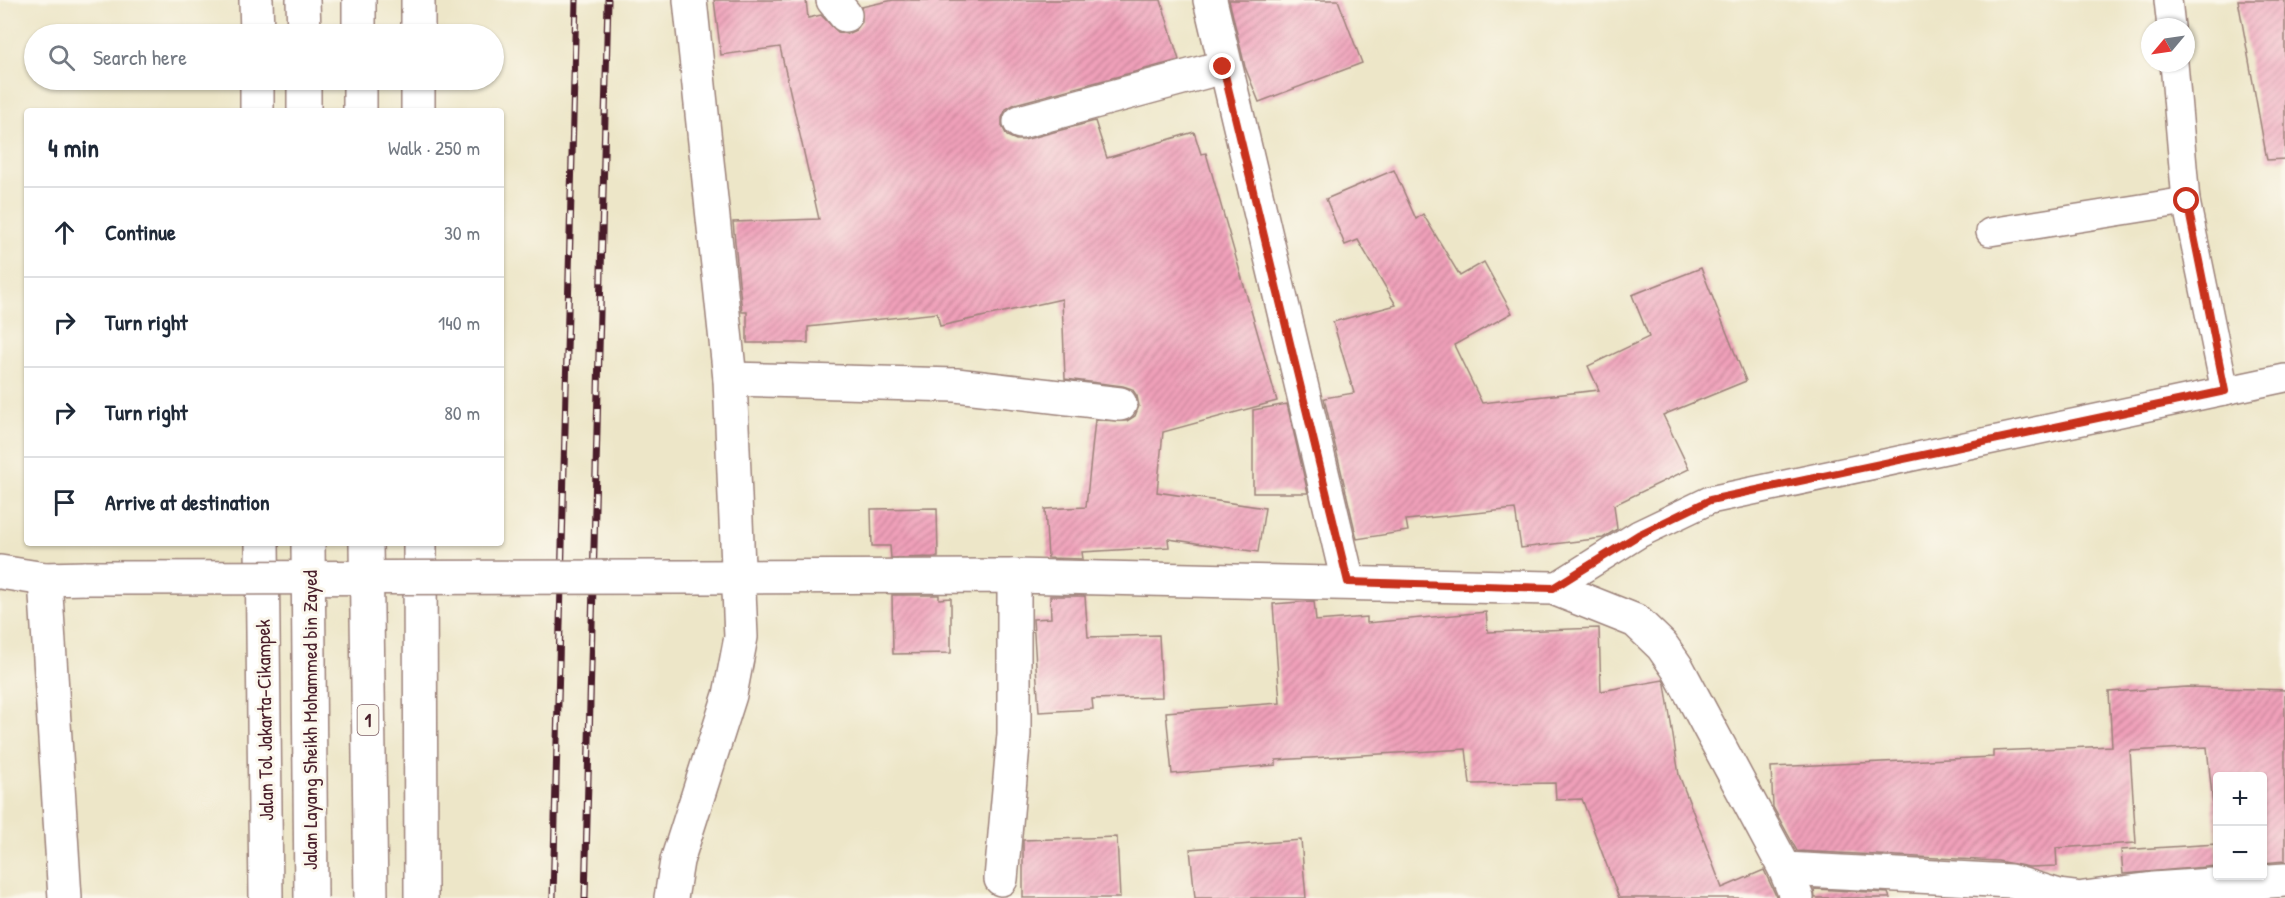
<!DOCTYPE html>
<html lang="en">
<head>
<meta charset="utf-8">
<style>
	body { margin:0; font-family:"Patrick Hand",sans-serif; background:#f6f6f7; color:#1f2937 }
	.controls { position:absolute; right:18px; bottom:18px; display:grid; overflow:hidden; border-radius:6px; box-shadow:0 2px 4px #0004 }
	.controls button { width:54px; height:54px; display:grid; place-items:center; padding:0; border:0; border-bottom:2px solid #e0e1e3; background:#fff; color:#1f2937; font:30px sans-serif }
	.compass { position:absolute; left:2141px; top:18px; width:54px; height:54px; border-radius:50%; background:#fff; box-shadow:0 2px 4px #0004; rotate:241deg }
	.stop { position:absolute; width:18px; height:18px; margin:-14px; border:4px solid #c8321e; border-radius:50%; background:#fff }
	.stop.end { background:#c8321e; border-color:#fff; box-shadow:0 2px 6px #0008 }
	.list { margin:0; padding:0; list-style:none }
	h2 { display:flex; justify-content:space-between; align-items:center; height:78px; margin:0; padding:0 24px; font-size:26px }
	h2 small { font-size:20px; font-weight:400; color:#747a83 }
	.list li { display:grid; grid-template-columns:39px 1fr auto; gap:18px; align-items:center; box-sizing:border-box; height:90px; padding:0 24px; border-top:2px solid #e0e1e3 }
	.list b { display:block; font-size:22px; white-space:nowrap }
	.list em { font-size:20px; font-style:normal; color:#747a83 }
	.icon { flex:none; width:33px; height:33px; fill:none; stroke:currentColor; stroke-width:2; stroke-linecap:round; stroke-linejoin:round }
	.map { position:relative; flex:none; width:2285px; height:898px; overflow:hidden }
	.search { position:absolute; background:#fff; box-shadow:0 2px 4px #0004; left:24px; top:24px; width:480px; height:66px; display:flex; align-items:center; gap:15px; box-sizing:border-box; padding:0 21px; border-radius:33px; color:#747a83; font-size:22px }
	.panel { position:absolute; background:#fff; box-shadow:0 2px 4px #0004; left:24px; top:108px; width:480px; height:438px; border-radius:6px }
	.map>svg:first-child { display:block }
	.building { fill:url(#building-hatch) }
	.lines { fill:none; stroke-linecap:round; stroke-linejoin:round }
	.service-casing { stroke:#9c827a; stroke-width:30 }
	.minor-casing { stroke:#9c827a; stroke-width:36 }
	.motorway-casing { stroke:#9c827a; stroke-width:36 }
	.service { stroke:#fff; stroke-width:27 }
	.minor { stroke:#fff; stroke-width:33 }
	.motorway { stroke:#fff; stroke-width:33 }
	.rail-casing { stroke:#4a1f2b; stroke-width:7 }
	.rail { stroke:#fbf7ec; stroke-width:4.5; stroke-dasharray:14; stroke-linecap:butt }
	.minor-bridge-casing { stroke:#9c827a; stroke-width:36; stroke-linecap:butt }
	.motorway-bridge-casing { stroke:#9c827a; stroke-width:36; stroke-linecap:butt }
	.minor-bridge { stroke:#fff; stroke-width:33 }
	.motorway-bridge { stroke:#fff; stroke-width:33 }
	.route { stroke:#c8321e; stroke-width:8 }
	.labels { text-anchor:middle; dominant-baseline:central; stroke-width:6; stroke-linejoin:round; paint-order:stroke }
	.shield { fill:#fbf7ec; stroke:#7f6065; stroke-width:1.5 }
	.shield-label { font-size:18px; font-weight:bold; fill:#4a1f2b }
	.street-label { font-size:20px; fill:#4a1f2b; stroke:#fbf7ec }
</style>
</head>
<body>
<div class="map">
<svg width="2285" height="898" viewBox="0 0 2285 898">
	<defs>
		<pattern id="building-hatch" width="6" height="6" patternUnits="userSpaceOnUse" patternTransform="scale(1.5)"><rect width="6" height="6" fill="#f0a0ba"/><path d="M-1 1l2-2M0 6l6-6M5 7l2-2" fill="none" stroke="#c48297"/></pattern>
	</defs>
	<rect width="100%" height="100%" fill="#fbf7ec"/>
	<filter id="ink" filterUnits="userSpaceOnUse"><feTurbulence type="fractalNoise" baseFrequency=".0167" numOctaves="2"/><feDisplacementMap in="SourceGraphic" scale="12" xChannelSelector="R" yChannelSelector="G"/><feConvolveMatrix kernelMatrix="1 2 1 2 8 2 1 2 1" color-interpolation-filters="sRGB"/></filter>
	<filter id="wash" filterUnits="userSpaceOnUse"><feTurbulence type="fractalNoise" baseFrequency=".008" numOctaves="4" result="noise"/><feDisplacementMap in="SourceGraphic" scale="24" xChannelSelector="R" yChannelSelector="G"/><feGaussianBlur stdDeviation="1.35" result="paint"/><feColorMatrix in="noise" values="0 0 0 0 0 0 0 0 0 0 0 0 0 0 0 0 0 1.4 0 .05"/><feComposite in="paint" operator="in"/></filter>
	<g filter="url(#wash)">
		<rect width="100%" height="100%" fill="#ede6c8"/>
		<g id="blocks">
			<!-- building -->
			<g class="building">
				<polygon points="714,0 806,0 808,18 821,15 838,32 847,34 856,30 862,22 861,7 893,0 1161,0 1179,60 1015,104 1006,109 1002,118 1002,126 1007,136 1016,140 1024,140 1095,121 1107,158 1194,132 1201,154 1206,153 1277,401 1163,432 1157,492 1265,508 1258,552 1168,539 1169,547 1082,552 1083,559 1048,558 1045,509 1086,507 1095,420 1127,421 1135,416 1139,406 1137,396 1132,389 1123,386 1065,379 1062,299 940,326 937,313 808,327 808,343 747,343 747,312 742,312 733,222 819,219 780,47 721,55"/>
				<polygon points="1229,0 1338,0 1362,63 1259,102 1245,67"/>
				<polygon points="2238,0 2285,0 2285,159 2267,160"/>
				<polygon points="1394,170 1416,219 1423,214 1460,276 1484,262 1512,313 1454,345 1482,403 1599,390 1588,366 1649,337 1632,295 1701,268 1746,381 1663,415 1689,469 1614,505 1617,529 1603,538 1521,548 1515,509 1406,520 1408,531 1357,539 1324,398 1354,393 1333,322 1396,305 1358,240 1345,245 1326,199"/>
				<polygon points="1287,404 1308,493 1253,493 1253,410"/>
				<polygon points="937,508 938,557 891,558 890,546 872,546 871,509"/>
				<polygon points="892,595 939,595 939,599 951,598 951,653 893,654"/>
				<polygon points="1050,596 1085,596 1088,637 1159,635 1162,697 1092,699 1093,709 1039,712 1033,619 1051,618"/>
				<polygon points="1314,601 1316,621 1367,617 1367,623 1486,612 1488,632 1599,628 1601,691 1663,680 1665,684 1679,775 1722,888 1764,870 1777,898 1619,898 1582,799 1556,800 1555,783 1470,784 1466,749 1276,760 1276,765 1172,774 1166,712 1280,703 1273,604"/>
				<polygon points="2188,687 2285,690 2285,861 2262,863 2262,777 2217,777 2217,866 2123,874 2121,850 2217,844 2207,747 2130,751 2136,843 2056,848 2057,866 2029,867 1998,861 1797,851 1773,807 1771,767 1993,757 1993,751 2112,746 2109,692"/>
				<polygon points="1117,837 1120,898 1023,898 1023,840"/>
				<polygon points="1301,840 1306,898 1195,898 1190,849"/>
				<polygon points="1814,889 1888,893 1890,898 1815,898"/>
			</g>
		</g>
	</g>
	<g filter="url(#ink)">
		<use href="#blocks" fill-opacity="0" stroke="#9c827a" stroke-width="1.5"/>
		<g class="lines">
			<defs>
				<g id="service">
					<polyline points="2168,0 2171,27"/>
					<polyline points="2174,63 2186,201 2225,391"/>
					<polyline points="1990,232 2186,201"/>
					<polyline points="1553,588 1639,534 1710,500 2285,378"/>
				</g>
				<g id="minor">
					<polyline points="833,0 845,15"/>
					<polyline points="1210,0 1348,582"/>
					<polyline points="1020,122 1223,67"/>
					<polyline points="730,379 956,385 1120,404"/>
					<polyline points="0,572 45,579 86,578"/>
					<polyline points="693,577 1014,576 1553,588 1636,621 1662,646 1678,669 1785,869 1797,898"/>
					<polyline points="45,579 65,898"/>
					<polyline points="1785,869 2010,881 2059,896 2075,898"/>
					<polyline points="1001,879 1014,734 1014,576"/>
					<polyline points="671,898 677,861 730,695 741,637 730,379 690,0"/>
					<polyline points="2084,898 2153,889 2285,880"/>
				</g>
				<g id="motorway">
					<polyline points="256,0 257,34"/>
					<polyline points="303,0 304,34"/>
					<polyline points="359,0 359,34"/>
					<polyline points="418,0 418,34"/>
					<polyline points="257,80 257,111"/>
					<polyline points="304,80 304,111"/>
					<polyline points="360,80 360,111"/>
					<polyline points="418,80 418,111"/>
					<polyline points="262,543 266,898"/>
					<polyline points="420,543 421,898"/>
				</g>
			</defs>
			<!-- service casing -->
			<use href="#service" class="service-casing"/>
			<!-- minor casing -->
			<use href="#minor" class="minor-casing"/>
			<!-- motorway casing -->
			<use href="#motorway" class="motorway-casing"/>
			<!-- service -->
			<use href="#service" class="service"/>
			<!-- minor -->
			<use href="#minor" class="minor"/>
			<!-- motorway -->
			<use href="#motorway" class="motorway"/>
			<defs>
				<g id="rail">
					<polyline points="553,898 576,0"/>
					<polyline points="585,898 608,0"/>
				</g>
			</defs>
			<!-- rail casing -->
			<use href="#rail" class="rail-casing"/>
			<!-- rail -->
			<use href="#rail" class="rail"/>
			<defs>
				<polyline id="minor-bridge" points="86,578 693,577"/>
				<g id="motorway-bridge">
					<polyline points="308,543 311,898"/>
					<polyline points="366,543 371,898"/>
				</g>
			</defs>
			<!-- minor-bridge casing -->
			<use href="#minor-bridge" class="minor-bridge-casing"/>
			<!-- motorway-bridge casing -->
			<use href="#motorway-bridge" class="motorway-bridge-casing"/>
			<!-- minor-bridge -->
			<use href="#minor-bridge" class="minor-bridge"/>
			<!-- motorway-bridge -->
			<use href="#motorway-bridge" class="motorway-bridge"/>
		</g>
	</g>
	<g class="lines" filter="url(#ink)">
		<!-- route -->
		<polyline class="route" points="1223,67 1348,582 1553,588 1640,534 1710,500 2225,391 2187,201"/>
	</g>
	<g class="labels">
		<!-- shield labels -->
		<rect class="shield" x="357.5" y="705" width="21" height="30" rx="4.5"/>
		<g class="shield-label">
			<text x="368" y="720">1</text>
		</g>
		<!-- street labels -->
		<g class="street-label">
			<text transform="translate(264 720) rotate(-91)">Jalan Tol Jakarta–Cikampek</text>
			<text transform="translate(309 720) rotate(-90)">Jalan Layang Sheikh Mohammed bin Zayed</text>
		</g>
	</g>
</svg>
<div class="controls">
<button>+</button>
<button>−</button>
</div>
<svg class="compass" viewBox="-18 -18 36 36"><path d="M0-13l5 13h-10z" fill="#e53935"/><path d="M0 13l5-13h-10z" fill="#747a83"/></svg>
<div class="stop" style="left:2187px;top:201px"></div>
<div class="stop end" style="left:1223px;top:67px"></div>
<div class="search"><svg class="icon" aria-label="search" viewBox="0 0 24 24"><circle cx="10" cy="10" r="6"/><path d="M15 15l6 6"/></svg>Search here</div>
<section class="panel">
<h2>4 min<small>Walk · 250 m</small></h2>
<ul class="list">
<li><svg class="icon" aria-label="ahead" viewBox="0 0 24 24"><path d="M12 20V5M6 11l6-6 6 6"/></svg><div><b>Continue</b></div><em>30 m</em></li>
<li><svg class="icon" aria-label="right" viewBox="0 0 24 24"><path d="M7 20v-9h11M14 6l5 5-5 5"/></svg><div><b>Turn right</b></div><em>140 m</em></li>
<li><svg class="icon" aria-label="right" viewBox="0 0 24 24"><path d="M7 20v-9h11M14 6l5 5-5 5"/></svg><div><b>Turn right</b></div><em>80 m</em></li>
<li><svg class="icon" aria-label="arrive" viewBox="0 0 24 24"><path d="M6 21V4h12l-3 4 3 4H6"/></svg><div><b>Arrive at destination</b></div></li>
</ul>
</section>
</div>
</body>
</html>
